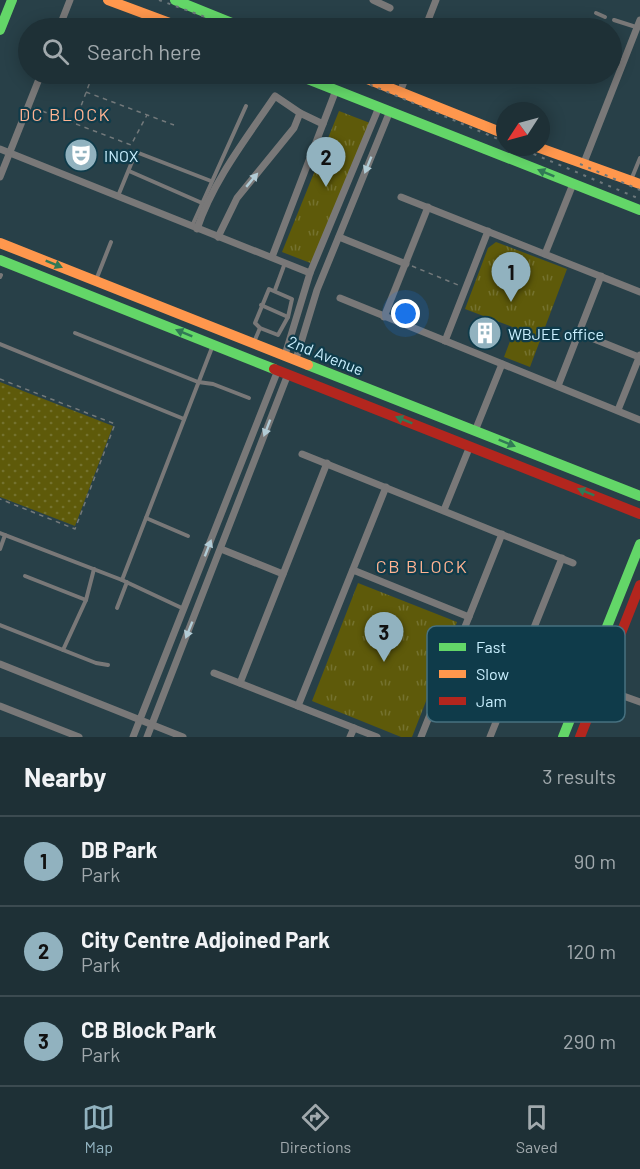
<!DOCTYPE html>
<html lang="en">
<head>
<meta charset="utf-8">
<style>
	body { margin:0; font-family:Barlow,sans-serif; background:#2b3c42; color:#f1f3f6 }
	.compass { position:absolute; left:496px; top:102px; width:54px; height:54px; border-radius:50%; background:#1e3036; box-shadow:0 3px 15px #0003; rotate:234deg }
	.you { position:absolute; left:406px; top:314px; width:21px; height:21px; margin:-15px; border:4px solid #fff; border-radius:50%; background:#1a73e8; box-shadow:0 0 0 9px #1a73e833 }
	.badge { display:grid; place-items:center; width:39px; height:39px; border-radius:50%; background:#91b2bf; color:#111; font-size:20px; font-weight:700 }
	.pin { position:absolute; translate:-50% -50px; filter:drop-shadow(0 2px 3px #0008) }
	.pin::after { content:''; position:absolute; top:32px; width:21px; height:18px; background:inherit; clip-path:polygon(0 0,100% 0,50% 100%) }
	.list { margin:0; padding:0; list-style:none }
	h2 { display:flex; justify-content:space-between; align-items:center; height:78px; margin:0; padding:0 24px; font-size:26px }
	h2 small { font-size:20px; font-weight:400; color:#a1a9ad }
	.list li { display:grid; grid-template-columns:39px 1fr auto; gap:18px; align-items:center; box-sizing:border-box; height:90px; padding:0 24px; border-top:2px solid #3c4b51 }
	.list b { display:block; font-size:22px; white-space:nowrap }
	.list p { margin:0; font-size:20px; white-space:nowrap; color:#a1a9ad }
	.list em { font-size:20px; font-style:normal; color:#a1a9ad }
	.icon { flex:none; width:33px; height:33px; fill:none; stroke:currentColor; stroke-width:2; stroke-linecap:round; stroke-linejoin:round }
	.map { position:relative; flex:none; width:640px; height:737px; overflow:hidden }
	.search { position:absolute; background:#1e3036; box-shadow:0 3px 15px #0003; left:18px; right:18px; top:18px; height:66px; display:flex; align-items:center; gap:15px; box-sizing:border-box; padding:0 21px; border-radius:33px; color:#a1a9ad; font-size:22px }
	.sheet { height:348px; background:#1e3036 }
	nav { display:flex; justify-content:space-around; align-items:center; box-sizing:border-box; height:84px; border-top:2px solid #3c4b51; background:#1e3036; font-size:16px; color:#a1a9ad }
	nav a { display:grid; justify-items:center; gap:3px }
	nav .on { color:#91b2bf }
	.map>svg:first-child { display:block }
	.grass { fill:url(#grass-dots) }
	.park { fill:url(#park-tufts) }
	.lines { fill:none; stroke-linecap:round; stroke-linejoin:round }
	.path { stroke:#73797b; stroke-width:1.5; stroke-dasharray:4.5 4.5; stroke-linecap:butt }
	.lane { stroke:#797878; stroke-width:4 }
	.street { stroke:#797878; stroke-width:7 }
	.fast { stroke:#63d668; stroke-width:10 }
	.slow { stroke:#ff974d; stroke-width:10 }
	.jam { stroke:#b3261e; stroke-width:10 }
	.rail { stroke:#6c777b; stroke-width:2; stroke-dasharray:3 6; stroke-linecap:butt }
	.oneway { fill:#b2ccd6 }
	.oneway2 { fill:#317956 }
	.labels { text-anchor:middle; dominant-baseline:central; stroke-width:4.5; stroke-linejoin:round; paint-order:stroke }
	.poi-label { font-size:16px; fill:#caf0ff; stroke:#0f3b4a; text-anchor:start }
	.street-label { font-size:16px; fill:#caf0ff; stroke:#0f3b4a }
	.neighbourhood-label { font-size:18px; letter-spacing:1.5px; fill:#ffb392; stroke:#0f3b4a }
	.key { fill:#0f3b4a; stroke:#477180; stroke-width:1.5 }
	.key-label { font-size:16px; fill:#caf0ff }
</style>
</head>
<body>
<div class="map">
<svg width="640" height="737" viewBox="0 0 640 737">
	<defs>
		<pattern id="grass-dots" width="8" height="8" patternUnits="userSpaceOnUse" patternTransform="scale(1.5)"><rect width="8" height="8" fill="#5e5a0a"/><path d="M2 2h.1M6 6h.1" fill="none" stroke="#74722f" stroke-width="1.8" stroke-linecap="round"/></pattern>
		<pattern id="park-tufts" width="24" height="20" patternUnits="userSpaceOnUse" patternTransform="scale(1.5)"><rect width="24" height="20" fill="#5e5a0a"/><path d="M3 7l-1-3M5 7V3M7 7l1-3M15 17l-1-3M17 17v-4M19 17l1-3" fill="none" stroke="#74722f"/></pattern>
	</defs>
	<rect width="100%" height="100%" fill="#284048"/>
	<!-- grass -->
	<polygon class="grass" points="0,382 113,426 75,526 0,497"/>
	<!-- park -->
	<g class="park">
		<polygon points="339,111 370,123 313,264 282,252"/>
		<polygon points="496,242 567,269 530,367 504,357 515,328 465,309 488,248"/>
		<polygon points="358,583 457,622 412,737 401,737 312,701"/>
	</g>
	<g class="lines">
		<!-- path -->
		<g class="path">
			<polyline points="151,74 163,79 165,74"/>
			<polyline points="86,92 174,125"/>
			<polyline points="34,108 131,145 147,115"/>
			<polyline points="75,122 93,74"/>
			<polyline points="412,266 458,285"/>
			<polyline points="0,379 115,424 75,529 0,499"/>
		</g>
		<!-- lane -->
		<g class="lane">
			<polyline points="596,13 605,17"/>
			<polyline points="614,20 636,27"/>
			<polyline points="518,28 536,26"/>
			<polyline points="129,171 202,203"/>
			<polyline points="631,180 640,158"/>
			<polyline points="118,196 136,152 211,181"/>
			<polyline points="192,226 246,106"/>
			<polyline points="0,277 1,275"/>
			<polyline points="96,280 111,242"/>
			<polygon points="269,289 292,299 288,317 278,335 260,328 255,323"/>
			<polyline points="275,290 285,263"/>
			<polyline points="261,305 288,317"/>
			<polyline points="75,333 198,382 213,384 249,398"/>
			<polyline points="254,342 260,328"/>
			<polyline points="0,344 184,419"/>
			<polyline points="146,518 188,536"/>
			<polyline points="0,533 122,580 184,609"/>
			<polyline points="0,549 5,535"/>
			<polyline points="25,576 86,600"/>
			<polyline points="122,580 213,345"/>
			<polyline points="117,608 127,582"/>
			<polyline points="0,625 96,663 108,665"/>
			<polyline points="63,650 86,600 94,569"/>
		</g>
		<!-- street -->
		<g class="street">
			<polyline points="373,0 390,8"/>
			<polyline points="59,28 70,0"/>
			<polyline points="425,28 436,0"/>
			<polyline points="400,92 407,74"/>
			<polyline points="300,113 323,124"/>
			<polyline points="0,149 310,273"/>
			<polyline points="583,165 640,20"/>
			<polyline points="0,177 41,74"/>
			<polyline points="401,197 640,292"/>
			<path d="M197,229c17,-50 49,-90 78,-133l25,17 -6,15 -57,70 -19,39"/>
			<polyline points="339,237 406,264"/>
			<polyline points="545,254 573,184"/>
			<polyline points="272,257 336,90"/>
			<polyline points="340,298 640,420"/>
			<polyline points="384,317 428,207"/>
			<polyline points="579,333 639,357"/>
			<polyline points="445,341 488,231"/>
			<polyline points="285,355 310,273 379,107"/>
			<polyline points="296,359 317,290 390,111"/>
			<polyline points="558,386 601,276"/>
			<polyline points="618,410 640,355"/>
			<polyline points="475,431 502,364"/>
			<polyline points="302,454 573,563"/>
			<polyline points="444,510 470,446"/>
			<polyline points="221,549 283,574"/>
			<polyline points="353,570 469,617"/>
			<polyline points="0,664 183,737"/>
			<polyline points="518,666 581,692"/>
			<polyline points="214,673 377,737"/>
			<polyline points="240,683 327,463"/>
			<polyline points="601,688 640,702"/>
			<polyline points="0,706 79,737"/>
			<polyline points="298,706 386,487"/>
			<polyline points="133,737 278,370"/>
			<polyline points="147,737 288,374"/>
			<polyline points="350,737 354,728"/>
			<polyline points="421,737 502,534"/>
			<polyline points="490,737 562,558"/>
		</g>
		<!-- fast -->
		<g class="fast">
			<polyline points="175,0 244,28"/>
			<polyline points="0,30 12,0"/>
			<polyline points="295,74 640,210"/>
			<polyline points="0,260 274,369"/>
			<polyline points="308,365 640,496"/>
			<polyline points="563,737 640,544"/>
		</g>
		<!-- slow -->
		<g class="slow">
			<polyline points="108,0 183,28"/>
			<polyline points="355,74 505,134"/>
			<polyline points="537,147 640,184"/>
			<polyline points="0,243 308,365"/>
		</g>
		<!-- jam -->
		<g class="jam">
			<polyline points="274,369 640,514"/>
			<polyline points="580,737 640,585"/>
		</g>
		<!-- rail -->
		<g class="rail">
			<polyline points="159,0 235,28"/>
			<polyline points="229,20 251,28"/>
			<polyline points="345,74 505,142"/>
			<polyline points="517,147 640,199"/>
			<polyline points="580,164 640,190"/>
		</g>
	</g>
	<!-- one-way arrows -->
	<defs><path id="oneway-solid" d="M-6-.8H1V-3.2L6.5 0L1 3.2V.8H-6Z" transform="scale(1.5)"/></defs>
	<g class="oneway">
		<use href="#oneway-solid" transform="translate(368 165) rotate(112)"/>
		<use href="#oneway-solid" transform="translate(252 180) rotate(-50)"/>
		<use href="#oneway-solid" transform="translate(267 428) rotate(111)"/>
		<use href="#oneway-solid" transform="translate(208 548) rotate(-69)"/>
		<use href="#oneway-solid" transform="translate(189 630) rotate(112)"/>
	</g>
	<g class="oneway2">
		<use href="#oneway-solid" transform="translate(546 173) rotate(-158)"/>
		<use href="#oneway-solid" transform="translate(54 264) rotate(22)"/>
		<use href="#oneway-solid" transform="translate(184 333) rotate(-158)"/>
		<use href="#oneway-solid" transform="translate(404 420) rotate(-158)"/>
		<use href="#oneway-solid" transform="translate(507 443) rotate(22)"/>
		<use href="#oneway-solid" transform="translate(586 492) rotate(-158)"/>
	</g>
	<!-- icons -->
	<defs>
		<symbol id="theatre-disc" viewBox="-11 -11 22 22"><circle r="9.5" fill="#91b2bf" stroke="#0f3b4a"/><path d="M-5-5.5Q0-4 5-5.5V0Q5 5 0 6Q-5 5-5 0ZM-3.3-2.5H-1v1.5H-3.3ZM1-2.5H3.3v1.5H1ZM-2.8 1Q0 5.5 2.8 1Z" fill="#fff"/></symbol>
		<symbol id="building-disc" viewBox="-11 -11 22 22"><circle r="9.5" fill="#91b2bf" stroke="#0f3b4a"/><path d="M-4-6H4V6H1V3H-1V6H-4ZM-2.5-4.3h1.7v1.8h-1.7ZM.8-4.3h1.7v1.8H.8ZM-2.5-1h1.7V.8h-1.7ZM.8-1h1.7V.8H.8Z" fill="#fff"/></symbol>
	</defs>
	<g fill-rule="evenodd">
		<use href="#theatre-disc" x="62" y="136" width="38" height="38"/>
		<use href="#building-disc" x="466" y="314" width="38" height="38"/>
	</g>
	<g class="labels">
		<!-- poi labels -->
		<g class="poi-label">
			<text x="104" y="155">INOX</text>
			<text x="508" y="333">WBJEE office</text>
		</g>
		<!-- street labels -->
		<g class="street-label">
			<text transform="translate(326 355) rotate(22)">2nd Avenue</text>
		</g>
		<!-- neighbourhood labels -->
		<g class="neighbourhood-label">
			<text x="65" y="114">DC BLOCK</text>
			<text x="422" y="566">CB BLOCK</text>
		</g>
	</g>
	<!-- legend -->
	<rect x="427" y="626" width="198" height="96" rx="9" class="key"/>
	<rect x="439" y="643" width="27" height="8" fill="#63d668"/>
	<rect x="439" y="670" width="27" height="8" fill="#ff974d"/>
	<rect x="439" y="697" width="27" height="8" fill="#b3261e"/>
	<g class="key-label">
		<text x="476" y="653">Fast</text>
		<text x="476" y="680">Slow</text>
		<text x="476" y="707">Jam</text>
	</g>
</svg>
<svg class="compass" viewBox="-18 -18 36 36"><path d="M0-13l5 13h-10z" fill="#e53935"/><path d="M0 13l5-13h-10z" fill="#a1a9ad"/></svg>
<div class="you"></div>
<div class="pin badge" style="left:511px;top:302px">1</div>
<div class="pin badge" style="left:326px;top:187px">2</div>
<div class="pin badge" style="left:384px;top:662px">3</div>
<div class="search"><svg class="icon" aria-label="search" viewBox="0 0 24 24"><circle cx="10" cy="10" r="6"/><path d="M15 15l6 6"/></svg>Search here</div>
</div>
<section class="sheet">
<h2>Nearby<small>3 results</small></h2>
<ul class="list">
<li><span class="badge">1</span><div><b>DB Park</b><p>Park</p></div><em>90 m</em></li>
<li><span class="badge">2</span><div><b>City Centre Adjoined Park</b><p>Park</p></div><em>120 m</em></li>
<li><span class="badge">3</span><div><b>CB Block Park</b><p>Park</p></div><em>290 m</em></li>
</ul>
</section>
<nav>
<a class="on"><svg class="icon" aria-label="map" viewBox="0 0 24 24"><path d="M3 6l6-2 6 2 6-2v14l-6 2-6-2-6 2zM9 4v14M15 6v14"/></svg>Map</a>
<a><svg class="icon" aria-label="directions" viewBox="0 0 24 24"><path d="M12 3l9 9-9 9-9-9zM9 14v-3h6M13 9l2 2-2 2"/></svg>Directions</a>
<a><svg class="icon" aria-label="saved" viewBox="0 0 24 24"><path d="M7 4h10v16l-5-4-5 4z"/></svg>Saved</a>
</nav>
</body>
</html>
